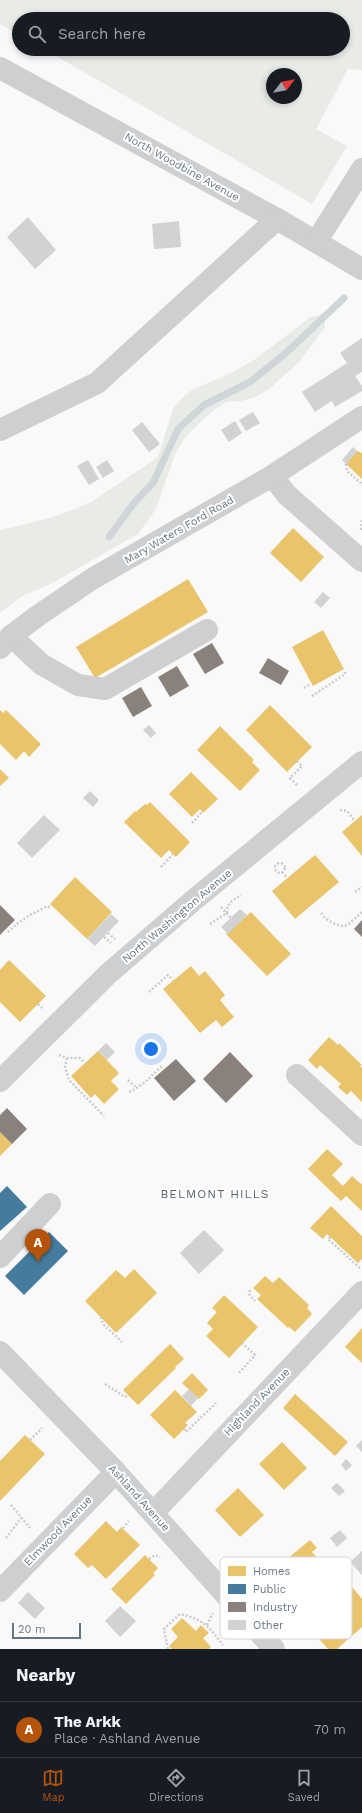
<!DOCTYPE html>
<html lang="en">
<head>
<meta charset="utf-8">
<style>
	body { margin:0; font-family:"Work Sans",sans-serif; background:#20242c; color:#f1f3f6 }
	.compass { position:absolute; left:266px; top:68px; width:36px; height:36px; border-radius:50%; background:#171b24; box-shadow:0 2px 6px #0003; rotate:59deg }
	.scale { position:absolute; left:12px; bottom:10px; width:69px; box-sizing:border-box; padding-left:4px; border:2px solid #657683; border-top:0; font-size:11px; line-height:14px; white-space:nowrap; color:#657683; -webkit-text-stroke:3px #fff; paint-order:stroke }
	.you { position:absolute; left:151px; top:1049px; width:14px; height:14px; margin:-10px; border:3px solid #fff; border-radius:50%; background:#1a73e8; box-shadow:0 0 0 6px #1a73e833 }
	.badge { display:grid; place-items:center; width:26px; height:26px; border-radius:50%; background:#b45309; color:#fff; font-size:13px; font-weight:700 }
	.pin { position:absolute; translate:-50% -33px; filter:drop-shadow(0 1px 2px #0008) }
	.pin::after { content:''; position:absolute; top:21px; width:14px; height:12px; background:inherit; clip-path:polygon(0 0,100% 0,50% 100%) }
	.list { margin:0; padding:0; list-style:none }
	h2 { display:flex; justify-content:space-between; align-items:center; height:52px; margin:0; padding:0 16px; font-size:17px }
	h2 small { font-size:13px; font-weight:400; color:#9ea1a6 }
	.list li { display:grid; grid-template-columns:26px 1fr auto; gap:12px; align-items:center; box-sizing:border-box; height:56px; padding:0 16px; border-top:1px solid #363941 }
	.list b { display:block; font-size:15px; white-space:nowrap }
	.list p { margin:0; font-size:13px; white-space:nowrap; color:#9ea1a6 }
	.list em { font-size:13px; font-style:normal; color:#9ea1a6 }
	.icon { flex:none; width:22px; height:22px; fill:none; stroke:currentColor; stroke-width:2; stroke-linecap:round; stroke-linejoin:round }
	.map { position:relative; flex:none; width:362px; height:1649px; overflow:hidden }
	.search { position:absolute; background:#171b24; box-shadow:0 2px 6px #0003; left:12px; right:12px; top:12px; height:44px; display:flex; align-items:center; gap:10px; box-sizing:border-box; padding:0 14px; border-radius:22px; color:#9ea1a6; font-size:15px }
	.sheet { height:108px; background:#171b24 }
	nav { display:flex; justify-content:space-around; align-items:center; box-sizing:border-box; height:56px; border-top:1px solid #363941; background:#171b24; font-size:11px; color:#9ea1a6 }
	nav a { display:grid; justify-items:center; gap:2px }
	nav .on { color:#b45309 }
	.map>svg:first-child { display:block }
	.green { fill:#e8ebe6; fill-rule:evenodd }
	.homes { fill:#e9c46a }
	.public { fill:#457b9d }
	.industry { fill:#8a817c }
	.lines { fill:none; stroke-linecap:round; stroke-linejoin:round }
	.stream { stroke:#ced6d9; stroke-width:7 }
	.building { fill:#d0d2d3 }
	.path { stroke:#cbcccd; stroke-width:2.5; stroke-dasharray:2 2; stroke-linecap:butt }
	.minor { stroke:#cecfd0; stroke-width:22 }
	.labels { text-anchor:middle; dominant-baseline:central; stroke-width:4; stroke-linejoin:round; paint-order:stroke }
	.street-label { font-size:11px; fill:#657683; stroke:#fff }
	.neighbourhood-label { font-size:12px; letter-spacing:1px; fill:#57646e; stroke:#fff }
	.key { fill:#fff; stroke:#d1d6da; stroke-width:1 }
	.key-label { font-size:11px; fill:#657683 }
</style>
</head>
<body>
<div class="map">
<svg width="362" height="1649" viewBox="0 0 362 1649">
	<rect width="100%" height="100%" fill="#f9f9f9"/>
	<!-- green -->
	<g class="green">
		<path d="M0,0h362v70l-14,-1 -32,60 31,17 -35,58 -268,-155h299v-30h-324v16l-19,-11zM272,74h24v24h-24z"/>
		<path d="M324,314l1,13 -26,35 -31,28 -13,7 -14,4 -14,1 -12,7 -22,20 -10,12 -8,13 -19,55 -18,25 -89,51 -27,11 -22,17v-83c31,-7 63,-14 91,-28l67,-45 15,-48 9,-11 10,-8 39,-17 23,-13 57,-43z"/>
	</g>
	<!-- homes -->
	<g class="homes">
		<polygon points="357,451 362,453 362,479 346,464"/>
		<polygon points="293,528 324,557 301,582 270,553"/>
		<polygon points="188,579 208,612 95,678 76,647"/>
		<polygon points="323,630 344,669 313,686 292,647"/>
		<polygon points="270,705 312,747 287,772 246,730"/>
		<polygon points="0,710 3,713 6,710 41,744 29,757 24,751 16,760 0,744"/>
		<polygon points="220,726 254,760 252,762 260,770 240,791 197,750"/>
		<polygon points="0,769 9,778 0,786"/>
		<polygon points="191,772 218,799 203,813 200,809 192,817 169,794"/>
		<polygon points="150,802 190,842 176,857 169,850 161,858 124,822 135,811 136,812 145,804 147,805"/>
		<polygon points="362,815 362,856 342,832"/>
		<polygon points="315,855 339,882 295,919 272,891"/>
		<polygon points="75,877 112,912 87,939 50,904"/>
		<polygon points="251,912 291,954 267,976 226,934"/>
		<polygon points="9,960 46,996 20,1022 0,1002 0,970"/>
		<polygon points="191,966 199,976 205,971 225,995 220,1000 234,1017 222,1027 216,1020 200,1033 163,989"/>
		<polygon points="329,1037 338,1045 339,1043 362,1065 360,1066 362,1068 362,1102 351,1091 347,1095 338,1087 341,1084 320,1065 317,1069 308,1060"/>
		<polygon points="98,1051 119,1073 111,1081 119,1089 104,1104 95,1094 91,1098 71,1076"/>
		<polygon points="0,1132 12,1144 0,1156"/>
		<polygon points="327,1149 343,1164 332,1175 343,1186 352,1176 361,1184 362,1183 362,1211 346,1196 341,1201 308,1169"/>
		<polygon points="331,1206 362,1236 362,1259 358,1263 327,1234 323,1239 310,1228"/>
		<polygon points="134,1269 157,1293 117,1332 115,1332 85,1301 116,1270 125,1278"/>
		<polygon points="265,1276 273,1283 279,1277 309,1305 307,1308 312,1314 295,1332 289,1327 288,1328 257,1299 261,1295 253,1288"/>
		<polygon points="224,1295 258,1327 229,1358 206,1336 213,1329 207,1323 217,1312 212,1308"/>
		<polygon points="362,1328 362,1363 345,1347"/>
		<polygon points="170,1344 184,1359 175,1367 176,1368 138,1405 123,1390"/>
		<polygon points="192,1373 208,1390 199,1399 182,1383"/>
		<polygon points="175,1390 197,1412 185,1423 188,1425 174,1439 150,1415"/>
		<polygon points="295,1394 348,1442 335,1456 283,1408"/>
		<polygon points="25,1435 45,1454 0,1501 0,1461"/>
		<polygon points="282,1442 307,1468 284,1490 259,1464"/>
		<polygon points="238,1488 264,1515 240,1537 215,1510"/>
		<polygon points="106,1521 117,1532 121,1527 140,1545 106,1579 92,1565 88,1568 74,1554"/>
		<polygon points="310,1540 317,1548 312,1552 327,1569 300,1592 302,1594 294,1602 293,1599 285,1606 262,1580"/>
		<polygon points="145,1555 158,1568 153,1573 155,1575 126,1604 111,1589"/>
		<polygon points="353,1588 362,1599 362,1627 337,1649 328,1649 319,1639 325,1634 314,1621"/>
		<polygon points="182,1618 196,1631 201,1625 209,1633 203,1638 211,1647 209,1649 172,1649 169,1646 178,1637 171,1629"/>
	</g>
	<!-- public -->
	<g class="public">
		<polygon points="7,1186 27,1207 0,1231 0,1193"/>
		<polygon points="49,1232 68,1251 24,1295 5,1276"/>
	</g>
	<!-- industry -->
	<g class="industry">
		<polygon points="212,643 224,663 205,674 193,654"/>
		<polygon points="268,658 289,671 281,685 259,673"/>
		<polygon points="177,666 189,686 170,697 158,677"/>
		<polygon points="141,687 152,706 133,717 122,698"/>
		<polygon points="0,905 15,920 0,935"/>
		<polygon points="362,920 362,937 354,929"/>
		<polygon points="230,1052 253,1076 226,1103 203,1079"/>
		<polygon points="176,1059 196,1081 174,1101 154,1078"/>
		<polygon points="7,1108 27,1129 12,1144 0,1132 0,1115"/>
	</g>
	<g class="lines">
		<!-- stream -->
		<polyline class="stream" points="109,537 134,503 153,483 178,429 204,405 250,382 286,353 344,298"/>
	</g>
	<!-- building -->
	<g class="building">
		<polygon points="28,217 56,250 35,269 7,237"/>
		<polygon points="179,221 181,247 154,249 152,224"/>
		<polygon points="362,338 362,372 355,376 362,386 362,391 335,407 332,401 315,412 302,392 347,363 340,353"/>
		<polygon points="253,412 260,423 246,431 239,420"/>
		<polygon points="235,421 242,433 229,442 221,430"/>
		<polygon points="142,422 160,444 149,452 132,430"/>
		<polygon points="353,447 357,451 346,464 342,460"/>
		<polygon points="88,460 99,479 89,485 77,466"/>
		<polygon points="107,460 114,471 103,478 96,467"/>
		<polygon points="323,592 330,598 321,608 314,602"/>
		<polygon points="149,725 156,733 151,738 143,730"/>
		<polygon points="90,791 99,800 93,807 83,798"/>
		<polygon points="44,815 60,830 32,858 17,843"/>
		<polygon points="240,909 247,915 228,934 221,927"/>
		<polygon points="111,914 119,921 95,946 87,939"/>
		<polygon points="106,1043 115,1052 107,1060 98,1051"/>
		<polygon points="204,1230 224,1250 199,1274 180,1253"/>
		<polygon points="189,1389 198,1398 191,1406 182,1396"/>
		<polygon points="362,1440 362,1452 356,1446"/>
		<polygon points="346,1459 352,1465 346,1471 341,1465"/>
		<polygon points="337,1483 345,1491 339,1496 331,1488"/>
		<polygon points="340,1530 347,1538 337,1547 330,1538"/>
		<polygon points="362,1551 362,1575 350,1562"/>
		<polygon points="28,1592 45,1608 35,1619 18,1603"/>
		<polygon points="120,1606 136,1621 120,1637 105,1621"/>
	</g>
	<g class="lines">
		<!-- path -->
		<g class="path">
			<polyline points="346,464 347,471 362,484"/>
			<polyline points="361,530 362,520"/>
			<polyline points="304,688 311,684"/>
			<polyline points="312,696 345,674 345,670"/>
			<polyline points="297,761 302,766 290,778 298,786"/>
			<polyline points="340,810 347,811 355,821"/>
			<polyline points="192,823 202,812"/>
			<circle cx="280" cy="868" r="5"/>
			<polyline points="161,867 173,854"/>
			<polyline points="282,872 287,878"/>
			<polyline points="355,892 362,887"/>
			<polyline points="221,907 231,918"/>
			<path d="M321,913c4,6 18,16 26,12 5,-3 10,-9 15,-13"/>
			<path d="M210,924l17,-11c-1,-9 6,-13 14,-18"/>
			<path d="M8,932c12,-12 25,-19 40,-26l2,3"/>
			<polyline points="108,933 115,939"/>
			<polyline points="104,937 111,943"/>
			<polyline points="149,992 168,975 173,980"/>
			<polyline points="38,1004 42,1008"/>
			<polyline points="59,1055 67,1058 80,1058 85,1063"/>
			<polyline points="67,1058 65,1067 69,1080 104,1116"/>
			<polyline points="128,1080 137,1088"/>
			<path d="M129,1092c14,-6 22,-16 33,-26"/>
			<polyline points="330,1237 328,1239 361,1269"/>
			<polyline points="250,1290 249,1294 255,1301"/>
			<polyline points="101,1317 103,1324 122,1342"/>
			<polyline points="239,1373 255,1355 242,1343"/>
			<polyline points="105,1384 125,1397 128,1395"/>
			<polyline points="184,1429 186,1432 216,1403"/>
			<polyline points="30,1440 42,1428"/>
			<polyline points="11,1505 30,1528"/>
			<polyline points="123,1528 129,1521"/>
			<polyline points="6,1538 21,1518"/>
			<polyline points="149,1559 155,1555 160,1557"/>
			<polyline points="248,1588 270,1568"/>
			<polyline points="312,1618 312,1614 334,1592"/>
			<polyline points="207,1625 213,1613"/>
			<path d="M168,1649l-4,-20 16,-15c25,6 28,12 43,31"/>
		</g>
		<!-- minor -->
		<g class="minor">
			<polyline points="0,68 277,219 362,269"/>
			<polyline points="316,242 362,169"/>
			<polyline points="0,430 97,383 277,219"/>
			<polyline points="272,476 287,495 362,561"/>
			<polyline points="11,636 41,664 78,685 105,689 207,630"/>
			<polyline points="0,648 11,636 36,617 92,579 272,476 362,417"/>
			<polyline points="297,1075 362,1135"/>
			<polyline points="0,1081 108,974 195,899 362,762"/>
			<polyline points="0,1257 50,1204"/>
			<polyline points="0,1352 116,1472 274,1649"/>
			<polyline points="153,1513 362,1292"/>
			<polyline points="0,1591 116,1472"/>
		</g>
	</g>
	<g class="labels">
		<!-- street labels -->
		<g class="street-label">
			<text transform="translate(182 167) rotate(29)">North Woodbine Avenue</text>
			<text transform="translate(179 530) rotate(-30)">Mary Waters Ford Road</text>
			<text transform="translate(177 916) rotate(-40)">North Washington Avenue</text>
			<text transform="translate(257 1402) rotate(-46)">Highland Avenue</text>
			<text transform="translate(139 1498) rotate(48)">Ashland Avenue</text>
			<text transform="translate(58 1531) rotate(-46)">Elmwood Avenue</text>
		</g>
		<!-- neighbourhood labels -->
		<g class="neighbourhood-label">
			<text x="215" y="1194">BELMONT HILLS</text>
		</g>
	</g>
	<!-- legend -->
	<rect x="220" y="1557" width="132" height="82" rx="6" class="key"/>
	<rect x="228" y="1566" width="18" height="10" fill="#e9c46a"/>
	<rect x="228" y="1584" width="18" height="10" fill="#457b9d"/>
	<rect x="228" y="1602" width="18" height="10" fill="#8a817c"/>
	<rect x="228" y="1620" width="18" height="10" fill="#d0d2d3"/>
	<g class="key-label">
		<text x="253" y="1575">Homes</text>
		<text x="253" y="1593">Public</text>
		<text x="253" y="1611">Industry</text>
		<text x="253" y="1629">Other</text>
	</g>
</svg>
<svg class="compass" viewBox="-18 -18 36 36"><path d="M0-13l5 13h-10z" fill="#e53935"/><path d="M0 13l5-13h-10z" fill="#9ea1a6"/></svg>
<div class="scale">20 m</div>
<div class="you"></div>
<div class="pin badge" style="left:38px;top:1262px">A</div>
<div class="search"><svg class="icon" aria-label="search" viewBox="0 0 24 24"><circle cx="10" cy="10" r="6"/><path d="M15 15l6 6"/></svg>Search here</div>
</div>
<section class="sheet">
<h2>Nearby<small></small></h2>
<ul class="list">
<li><span class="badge">A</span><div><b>The Arkk</b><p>Place · Ashland Avenue</p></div><em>70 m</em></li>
</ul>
</section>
<nav>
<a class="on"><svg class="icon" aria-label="map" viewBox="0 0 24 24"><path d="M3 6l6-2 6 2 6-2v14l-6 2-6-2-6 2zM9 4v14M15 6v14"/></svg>Map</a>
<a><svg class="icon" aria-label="directions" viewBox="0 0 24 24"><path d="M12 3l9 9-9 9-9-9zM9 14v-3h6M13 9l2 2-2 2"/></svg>Directions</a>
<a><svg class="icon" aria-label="saved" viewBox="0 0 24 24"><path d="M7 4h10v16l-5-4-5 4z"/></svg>Saved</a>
</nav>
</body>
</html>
